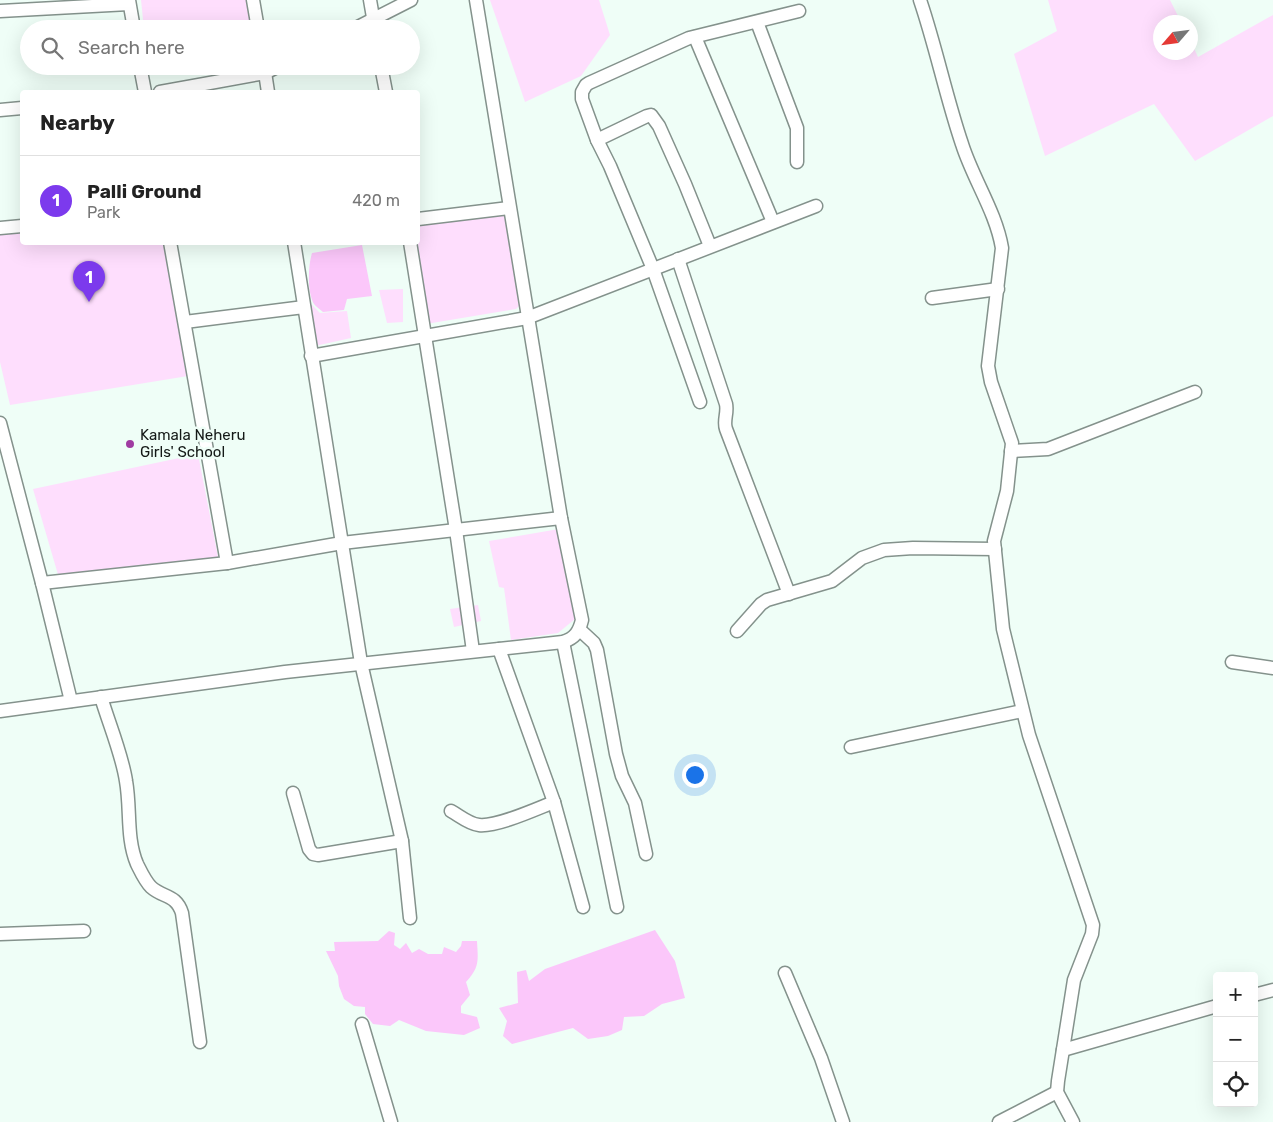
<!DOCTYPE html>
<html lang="en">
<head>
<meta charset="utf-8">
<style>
	body { margin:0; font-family:Rubik,sans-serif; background:#f2f2f2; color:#222 }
	.controls { position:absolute; right:15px; bottom:15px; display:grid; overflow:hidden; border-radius:5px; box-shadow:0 5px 20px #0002 }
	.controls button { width:45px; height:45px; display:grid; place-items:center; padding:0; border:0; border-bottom:1px solid #e0e0e0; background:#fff; color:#222; font:25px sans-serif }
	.compass { position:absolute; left:1153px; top:15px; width:45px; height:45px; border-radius:50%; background:#fff; box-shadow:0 5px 20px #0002; rotate:242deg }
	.you { position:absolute; left:694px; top:774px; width:18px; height:18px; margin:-12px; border:4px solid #fff; border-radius:50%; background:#1a73e8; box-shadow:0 0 0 8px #1a73e833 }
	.badge { display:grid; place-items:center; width:32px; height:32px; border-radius:50%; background:#7c3aed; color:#fff; font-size:16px; font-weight:700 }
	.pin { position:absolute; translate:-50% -41px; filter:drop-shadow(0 1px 2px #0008) }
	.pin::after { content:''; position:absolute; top:26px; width:18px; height:15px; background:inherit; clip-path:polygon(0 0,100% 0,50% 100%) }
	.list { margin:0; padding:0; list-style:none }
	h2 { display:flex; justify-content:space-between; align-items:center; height:65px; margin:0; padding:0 20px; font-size:21px }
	h2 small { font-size:16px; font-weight:400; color:#767676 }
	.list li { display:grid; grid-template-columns:32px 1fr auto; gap:15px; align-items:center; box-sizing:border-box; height:90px; padding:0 20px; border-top:1px solid #e0e0e0 }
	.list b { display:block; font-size:19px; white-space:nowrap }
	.list p { margin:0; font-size:16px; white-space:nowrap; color:#767676 }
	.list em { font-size:16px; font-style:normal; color:#767676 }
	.icon { flex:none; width:28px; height:28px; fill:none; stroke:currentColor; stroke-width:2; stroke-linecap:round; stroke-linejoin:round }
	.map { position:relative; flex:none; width:1273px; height:1122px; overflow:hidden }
	.search { position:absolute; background:#fff; box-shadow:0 5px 20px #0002; left:20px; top:20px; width:400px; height:55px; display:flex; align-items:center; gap:12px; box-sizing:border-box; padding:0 18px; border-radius:28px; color:#767676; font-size:19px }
	.panel { position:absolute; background:#fff; box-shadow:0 5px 20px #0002; left:20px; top:90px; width:400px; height:155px; border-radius:5px }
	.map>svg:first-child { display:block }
	.green { fill:#fedefd }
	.water { fill:#fbc7fa }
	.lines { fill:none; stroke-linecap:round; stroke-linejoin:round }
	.minor-casing { stroke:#84928c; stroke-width:15 }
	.minor { stroke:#fff; stroke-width:12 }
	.poi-dot { fill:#a03ca2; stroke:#effef7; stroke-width:2 }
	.labels { text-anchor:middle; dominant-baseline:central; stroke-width:5; stroke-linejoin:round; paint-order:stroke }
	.poi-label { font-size:15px; fill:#141917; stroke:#effef7; text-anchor:start }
</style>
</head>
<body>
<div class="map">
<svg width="1273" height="1122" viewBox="0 0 1273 1122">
	<rect width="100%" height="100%" fill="#effef7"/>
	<!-- green -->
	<g class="green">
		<polygon points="141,0 251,0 257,29 144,29"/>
		<polygon points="490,0 599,0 610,35 581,76 525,102"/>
		<polygon points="1048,0 1170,0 1181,22 1160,22 1160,52 1190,52 1191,42 1198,57 1273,15 1273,116 1195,161 1154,104 1045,156 1014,54 1057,31"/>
		<polygon points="148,66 257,66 256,68 148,73"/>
		<polygon points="508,212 523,302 516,309 420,325 410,243 418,242 418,221"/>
		<polygon points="22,231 22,242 169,243 188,376 10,405 0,362 0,232"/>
		<polygon points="403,289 403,322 387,323 379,290"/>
		<polygon points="311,304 320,313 347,311 351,338 315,346 310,306"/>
		<polygon points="198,454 218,557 59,578 33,489"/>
		<polygon points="559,529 575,619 558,633 511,640 504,588 499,587 489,541"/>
		<polygon points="478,605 481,621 454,627 450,609"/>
	</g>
	<!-- water -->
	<g class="water">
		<path d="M362,245l10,51 -25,3 -3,11 -21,2c-3,-3 -7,-5 -9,-8 -7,-12 -6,-38 -2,-51z"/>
		<polygon points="655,930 675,961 685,998 662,1004 644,1016 624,1017 622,1030 608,1036 588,1039 573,1028 512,1044 503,1036 507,1021 499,1008 518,1003 517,972 526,970 529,981 545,969"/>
		<path d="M389,931l6,2 -1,12 6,4 6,-6 6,10 7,-4 9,5h14l2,-7 12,5 5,-6 1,-5h15c1,19 3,26 -11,41l4,13 -9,11v7l16,4 3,11 -16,7 -38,-4 -27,-11 -9,6 -17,-2 -8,-10v-7l-11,-1 -10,-7 -5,-13 -1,-10 -12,-25h9l-1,-9 44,-1z"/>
	</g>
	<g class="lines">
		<defs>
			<g id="minor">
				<polyline points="129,0 134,29"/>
				<polyline points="253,0 258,29"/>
				<polyline points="370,0 375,29"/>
				<path d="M920,0c16,47 26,97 42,144 11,35 34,68 40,104l-14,118 3,16 21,61 -5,48 -13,50 9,88 26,106 64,190 -1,9 -18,46 -16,101 -1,11 16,30"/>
				<polyline points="0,11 129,4"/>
				<polyline points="757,22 797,128 797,162"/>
				<polyline points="354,29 411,0"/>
				<polyline points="695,37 773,222"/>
				<polyline points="140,66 145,92"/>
				<polyline points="264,66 268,92"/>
				<polyline points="381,66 386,92"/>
				<polyline points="160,92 265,73 279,66"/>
				<polyline points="0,110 22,108"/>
				<polyline points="597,140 647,116 651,115 659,126 685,184 710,246"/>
				<polyline points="418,219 509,208"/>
				<polyline points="0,228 22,226"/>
				<polyline points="170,242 227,563"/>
				<polyline points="294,242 361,663 402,841 410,918"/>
				<polyline points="410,242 456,530 473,651"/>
				<path d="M678,259l48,145c2,9 -3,17 0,25l63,165"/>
				<polyline points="932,298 998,289"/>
				<polyline points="185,322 304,307"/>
				<polyline points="311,356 527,318 816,206"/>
				<polyline points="700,402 653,269 610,166 597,140 582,99 582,92 586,85 589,83 689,38 799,11"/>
				<polyline points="0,423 42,583 71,701"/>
				<polyline points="1011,451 1048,449 1195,392"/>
				<polyline points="42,583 227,563 342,543 561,518"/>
				<polyline points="580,630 594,643 597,650 616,754 622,776 635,803 646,854"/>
				<polyline points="737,631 761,604 767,600 832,581 862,558 884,550 913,548 995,549"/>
				<polyline points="563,642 617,907"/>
				<polyline points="499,649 554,802 583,907"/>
				<polyline points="1232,662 1273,668"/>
				<path d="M101,697c8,27 21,57 25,84 5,28 0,57 11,83 4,8 8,17 14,23 12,11 25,7 31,26l18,129"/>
				<path d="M0,711l285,-39 278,-30c12,-4 16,-10 19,-22l-21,-102 -85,-518"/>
				<polyline points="851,747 1022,711"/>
				<polyline points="293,793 309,849 313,854 318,855 402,841"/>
				<path d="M451,811c9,5 18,13 28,14 18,2 57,-16 75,-23"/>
				<polyline points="0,934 84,931"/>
				<polyline points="785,973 821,1058 843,1122"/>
				<polyline points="1254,995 1273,990"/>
				<polyline points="362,1024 391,1122"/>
				<polyline points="1063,1050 1217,1006"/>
				<polyline points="999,1122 1057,1092"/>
			</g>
		</defs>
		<!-- minor casing -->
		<use href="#minor" class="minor-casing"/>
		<!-- minor -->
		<use href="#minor" class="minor"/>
	</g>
	<!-- markers -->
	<circle class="poi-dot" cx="130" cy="444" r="5"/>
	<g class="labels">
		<!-- poi labels -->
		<g class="poi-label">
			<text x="140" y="435">Kamala Neheru<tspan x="140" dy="17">Girls' School</tspan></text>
		</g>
	</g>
</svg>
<div class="controls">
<button>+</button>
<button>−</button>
<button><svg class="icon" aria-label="locate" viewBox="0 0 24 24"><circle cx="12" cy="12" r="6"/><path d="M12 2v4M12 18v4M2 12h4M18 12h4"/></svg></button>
</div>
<svg class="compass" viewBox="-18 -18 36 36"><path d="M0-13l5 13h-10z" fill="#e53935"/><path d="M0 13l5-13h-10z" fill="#767676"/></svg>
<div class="you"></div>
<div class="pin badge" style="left:89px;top:302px">1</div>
<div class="search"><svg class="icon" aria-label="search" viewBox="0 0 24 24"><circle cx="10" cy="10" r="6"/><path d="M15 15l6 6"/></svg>Search here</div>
<section class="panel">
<h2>Nearby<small></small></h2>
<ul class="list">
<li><span class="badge">1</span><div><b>Palli Ground</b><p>Park</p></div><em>420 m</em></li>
</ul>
</section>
</div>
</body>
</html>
